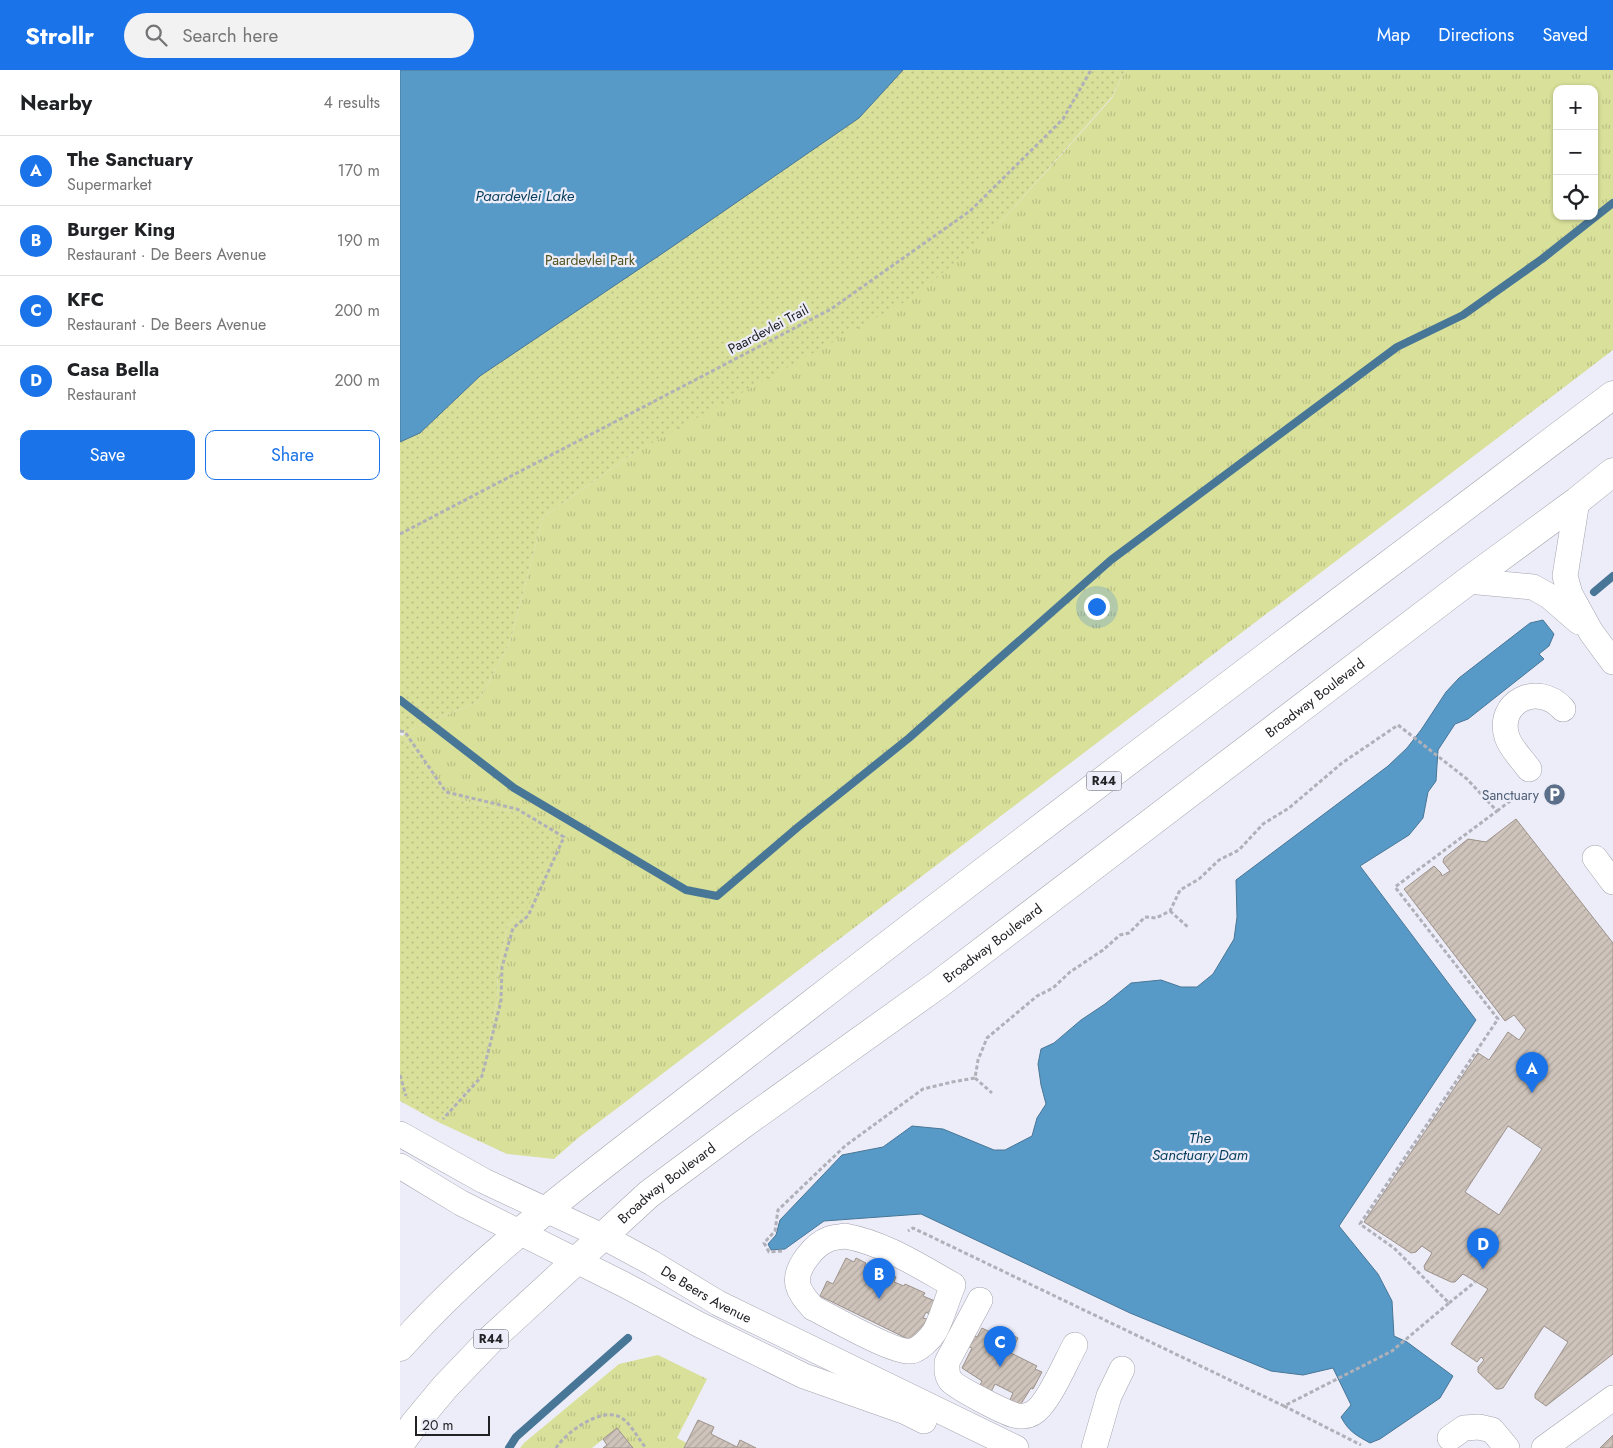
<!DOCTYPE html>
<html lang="en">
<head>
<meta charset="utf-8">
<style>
	body { margin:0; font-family:Jost,sans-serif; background:#f2f2f2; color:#202124 }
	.controls { position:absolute; right:15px; top:15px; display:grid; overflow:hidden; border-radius:10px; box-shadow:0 1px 4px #0004 }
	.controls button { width:45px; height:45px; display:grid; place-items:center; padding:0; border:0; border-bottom:1px solid #e0e0e0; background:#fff; color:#202124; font:25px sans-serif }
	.scale { position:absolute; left:15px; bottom:12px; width:75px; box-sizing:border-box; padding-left:5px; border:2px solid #222226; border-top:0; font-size:14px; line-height:18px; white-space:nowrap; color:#222226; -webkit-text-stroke:4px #ededf9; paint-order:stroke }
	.you { position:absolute; left:696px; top:536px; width:18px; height:18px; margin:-12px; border:4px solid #fff; border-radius:50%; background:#1a73e8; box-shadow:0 0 0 8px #1a73e833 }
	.badge { display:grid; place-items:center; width:32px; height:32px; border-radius:50%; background:#1a73e8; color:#fff; font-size:16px; font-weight:700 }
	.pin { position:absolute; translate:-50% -41px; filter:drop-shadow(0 1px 2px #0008) }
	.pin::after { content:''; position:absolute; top:26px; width:18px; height:15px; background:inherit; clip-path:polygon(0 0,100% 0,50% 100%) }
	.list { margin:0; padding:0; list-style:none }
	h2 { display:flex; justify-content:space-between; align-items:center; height:65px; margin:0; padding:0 20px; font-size:21px }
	h2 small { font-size:16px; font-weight:400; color:#757577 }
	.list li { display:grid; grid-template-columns:32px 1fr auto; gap:15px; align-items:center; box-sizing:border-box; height:70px; padding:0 20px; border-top:1px solid #e0e0e0 }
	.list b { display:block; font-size:19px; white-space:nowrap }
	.list p { margin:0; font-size:16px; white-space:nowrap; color:#757577 }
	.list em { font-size:16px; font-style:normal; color:#757577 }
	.actions { display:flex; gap:10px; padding:15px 20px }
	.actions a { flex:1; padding:11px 0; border:1px solid #1a73e8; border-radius:10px; text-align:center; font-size:18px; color:#1a73e8 }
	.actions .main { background:#1a73e8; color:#fff }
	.icon { flex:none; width:28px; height:28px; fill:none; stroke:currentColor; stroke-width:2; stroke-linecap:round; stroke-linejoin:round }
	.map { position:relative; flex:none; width:1213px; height:1378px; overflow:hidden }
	header { display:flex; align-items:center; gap:30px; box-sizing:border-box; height:70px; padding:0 25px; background:#1a73e8; color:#fff }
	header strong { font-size:24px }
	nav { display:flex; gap:28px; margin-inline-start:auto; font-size:18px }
	.search { width:350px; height:45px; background:#f2f2f2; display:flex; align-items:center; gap:12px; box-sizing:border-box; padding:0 18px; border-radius:28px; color:#757577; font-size:19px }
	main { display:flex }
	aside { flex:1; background:#fff }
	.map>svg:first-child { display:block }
	.grass { fill:url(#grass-tufts); fill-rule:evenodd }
	.park { fill:url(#park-dots) }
	.water { fill:#589ac7; stroke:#487697 }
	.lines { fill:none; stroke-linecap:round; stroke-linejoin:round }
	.stream { stroke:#487697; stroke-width:8 }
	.building { fill:url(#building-hatch); stroke:#9c928a; fill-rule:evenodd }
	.minor-casing { stroke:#a3a3ae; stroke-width:26 }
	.major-casing { stroke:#a3a3ae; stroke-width:29 }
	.path { stroke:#b0b0b9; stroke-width:3; stroke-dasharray:4 2.5; stroke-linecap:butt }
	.minor { stroke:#fff; stroke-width:25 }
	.major { stroke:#fff; stroke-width:28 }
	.labels { text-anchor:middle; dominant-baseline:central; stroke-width:4.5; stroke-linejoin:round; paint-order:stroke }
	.shield { fill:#ededf9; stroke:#5f5f65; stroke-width:1 }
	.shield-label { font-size:12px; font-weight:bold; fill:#222226 }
	.park-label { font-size:14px; fill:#51541e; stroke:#ededf9 }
	.street-label { font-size:14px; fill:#222226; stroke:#ededf9 }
	.service-label { font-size:14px; fill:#4e5e75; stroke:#ededf9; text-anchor:end }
	.water-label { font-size:15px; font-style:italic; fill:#083e5d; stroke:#ededf9 }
</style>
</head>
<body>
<header>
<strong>Strollr</strong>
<div class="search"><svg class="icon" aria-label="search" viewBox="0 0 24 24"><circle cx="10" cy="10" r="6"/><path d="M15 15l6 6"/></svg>Search here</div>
<nav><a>Map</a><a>Directions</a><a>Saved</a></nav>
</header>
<main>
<aside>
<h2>Nearby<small>4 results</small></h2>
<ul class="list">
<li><span class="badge">A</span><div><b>The Sanctuary</b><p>Supermarket</p></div><em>170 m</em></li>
<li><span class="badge">B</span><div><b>Burger King</b><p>Restaurant · De Beers Avenue</p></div><em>190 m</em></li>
<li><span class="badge">C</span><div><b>KFC</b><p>Restaurant · De Beers Avenue</p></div><em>200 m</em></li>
<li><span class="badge">D</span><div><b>Casa Bella</b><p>Restaurant</p></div><em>200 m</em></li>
</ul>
<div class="actions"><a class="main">Save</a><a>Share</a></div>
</aside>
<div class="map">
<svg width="1213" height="1378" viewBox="0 0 1213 1378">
	<defs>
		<pattern id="grass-tufts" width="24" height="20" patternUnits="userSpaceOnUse" patternTransform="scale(1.25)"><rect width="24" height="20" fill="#d9e09a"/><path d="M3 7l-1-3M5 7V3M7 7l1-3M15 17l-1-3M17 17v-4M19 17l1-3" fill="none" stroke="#bac085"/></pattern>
		<pattern id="park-dots" width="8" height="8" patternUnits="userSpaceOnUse" patternTransform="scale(1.25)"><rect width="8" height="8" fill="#d9e09a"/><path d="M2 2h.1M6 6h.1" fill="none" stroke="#bac085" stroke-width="1.8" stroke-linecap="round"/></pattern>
		<pattern id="building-hatch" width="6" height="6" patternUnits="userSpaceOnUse" patternTransform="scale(1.25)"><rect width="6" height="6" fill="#cfc4bc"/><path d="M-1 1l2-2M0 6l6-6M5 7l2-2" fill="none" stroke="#b1a8a1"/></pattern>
	</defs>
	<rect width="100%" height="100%" fill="#ededf9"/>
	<!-- grass -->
	<g class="grass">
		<path d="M725,0h488v280l-1035,788 -24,21 -47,-5 -69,-32 11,-14 33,-32 15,-75 1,-34 10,-42 17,-13 -9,-99 -68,-16 -45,-61 2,-4 73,-30 32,-60 33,-125 91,-64 367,-231 111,-124zM1157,19h37v127h-37z"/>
		<polygon points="258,1285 307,1309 277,1368 287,1373 284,1378 233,1378 217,1358 192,1378 120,1378 124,1373 219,1294"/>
	</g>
	<!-- park -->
	<g class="park">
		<polygon points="0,0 725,0 712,27 601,152 517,225 234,383 143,447 110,572 78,632 5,662 0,661"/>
		<polygon points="0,665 3,666 48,727 116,743 159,768 125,842 108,855 98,897 97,931 82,1006 49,1038 38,1052 0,1031"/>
	</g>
	<!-- water -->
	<g class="water">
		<polygon points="0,0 503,0 459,48 266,181 80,306 20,363 0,372"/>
		<path d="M1143,550l11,14 -5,12 -10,8 5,5 -76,60 -13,5 -17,26 -2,31 -8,11 -5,26 -14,17 -49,31 116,154 -137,206 39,48 14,27 2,35 13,6 46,34 -13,22 -60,41 -10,4c-14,-8 -21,-11 -29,-26l10,-12 -18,-37 -30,7 -32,-4 -141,-58 -209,-99 -97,7 -39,28 -14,1 -3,-6 8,-9 4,-15 62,-65 41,-8 29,-21 31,3 51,21h11l27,-14 5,-18 9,-14 -5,-19 -3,-21 3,-15 13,-6 27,-23 24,-16 26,-21 30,-3 20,7h16l16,-13 21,-35 3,-22 -1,-37 152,-114 19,-18 14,-18 25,-38 13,-14 71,-55z"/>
	</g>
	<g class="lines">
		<!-- stream -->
		<g class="stream">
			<polyline points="1194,522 1213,506"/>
			<polyline points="0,630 114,718 286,820 317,826 398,757 509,668 711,490 997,277 1063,245 1142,189 1213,133"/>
			<polyline points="109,1378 116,1367 228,1268"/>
		</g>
	</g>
	<!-- building -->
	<g class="building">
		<path d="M1116,749l97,124v411l-67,52 -11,-8v-4l33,-52 -24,-16 -41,62 -4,1h-3l-18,-17v-5l6,-7 -3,-3 -4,5 -26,-18 37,-55 -25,-15 -8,8h-4l-26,-12 -1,-4 8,-13 -10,-7 -6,6 -5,1 -47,-31 114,-169 11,7 19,-28 11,8 7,-10 -12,-15 -9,6 -101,-132 30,-23 7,7 1,3 8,-5 -7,-9 1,-4 24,-19 18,3zM1108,1056l34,23 -43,66 -34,-23z"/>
		<polygon points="446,1188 454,1192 456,1188 466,1193 464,1197 484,1206 486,1202 496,1207 494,1212 504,1216 505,1214 525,1223 523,1226 535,1231 529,1244 526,1242 523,1248 527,1249 517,1269 512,1271 420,1226 427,1211 433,1214"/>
		<polygon points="582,1258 594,1264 597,1258 603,1260 604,1258 613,1263 612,1265 618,1268 611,1283 637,1296 635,1299 642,1302 633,1319 631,1318 619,1337 609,1332 613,1323 595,1314 591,1322 579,1317 582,1311 562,1298 572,1278 565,1275 570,1264 577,1267"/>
		<polygon points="298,1350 314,1357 311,1364 337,1377 340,1370 356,1378 284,1378"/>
		<polygon points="217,1358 233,1378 203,1378 207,1375 203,1369"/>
		<polygon points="1213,1365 1213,1378 1200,1378"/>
	</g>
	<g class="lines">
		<defs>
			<g id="minor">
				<polyline points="1177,431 1165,506 1170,524 1191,562 1213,592"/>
				<polyline points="1068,511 1133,517 1149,526 1179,552"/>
				<path d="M1129,699c-7,-10 -18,-20 -22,-32 -11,-35 31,-56 56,-28"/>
				<polyline points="1195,788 1213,812"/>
				<path id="s1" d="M0,1064l84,47 118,55 50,27 66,40 298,145"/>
				<polyline points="0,1096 61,1133 223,1214 298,1254 404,1306 506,1342 524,1351"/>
				<path d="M445,1166c39,7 74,30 108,49 -6,14 -11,33 -18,46 -5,8 -15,18 -23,20 -18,3 -80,-34 -99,-43 -6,-7 -13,-14 -15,-23 -4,-17 17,-41 31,-46 5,-2 11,-2 16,-3z"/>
				<path d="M580,1230l-33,62c0,7 -1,12 3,18 6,8 54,32 64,35 6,2 14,1 19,-2 15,-8 33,-52 42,-68"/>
				<polyline points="1050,1368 1064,1358 1079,1357 1092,1360 1107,1378"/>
				<polyline points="694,1378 709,1326 722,1299"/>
				<polyline points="1144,1378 1213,1328"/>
			</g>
			<g id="major">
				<path d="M0,1277c71,-80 154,-144 238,-209 58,-44 115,-89 172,-133 265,-206 535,-407 803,-610"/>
				<path id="s2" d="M0,1374l15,-21 30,-36 46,-48 158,-145 93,-69 197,-141 529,-403 109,-80 36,-29"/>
			</g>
		</defs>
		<!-- minor casing -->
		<use href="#minor" class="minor-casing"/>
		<!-- major casing -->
		<use href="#major" class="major-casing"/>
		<!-- path -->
		<g class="path">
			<polyline points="0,464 431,239 570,141 663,49 691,0"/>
			<polyline points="0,661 5,662 46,722 117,739 164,767 128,846 113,858 102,897 101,931 82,1006 43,1049"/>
			<polyline points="1097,741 1122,722"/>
			<polyline points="770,841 789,858"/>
			<polyline points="0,1005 6,1026"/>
			<polyline points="575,1008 592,1023"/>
			<polyline points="382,1181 369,1182 364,1173 375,1161 378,1140 445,1076 523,1019 552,1012 575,1008 578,990 587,968 637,926 653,918 670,902 703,880 720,865 729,863 745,847 756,848 770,841 780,820 799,809 819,790 839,780 863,754 889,738 942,693 998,655 1067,709 1097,741 995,817 1098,949 960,1154 994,1178 1049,1233 992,1281 884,1336 513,1158 508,1161"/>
			<polyline points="1049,1233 1075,1212"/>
			<polyline points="884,1336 961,1375"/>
			<path d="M156,1378c10,-16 45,-41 64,-31 11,6 18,22 26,31"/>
		</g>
		<!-- minor -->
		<use href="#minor" class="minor"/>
		<!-- major -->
		<use href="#major" class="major"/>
	</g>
	<!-- icons -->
	<defs>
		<symbol id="parking-disc" viewBox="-11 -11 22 22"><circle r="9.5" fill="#5c6f8a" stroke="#ededf9"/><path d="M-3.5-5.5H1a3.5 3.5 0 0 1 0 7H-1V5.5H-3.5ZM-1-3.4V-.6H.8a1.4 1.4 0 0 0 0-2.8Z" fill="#fff"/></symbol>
	</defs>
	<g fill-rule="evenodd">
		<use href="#parking-disc" x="1142" y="712" width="25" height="25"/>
	</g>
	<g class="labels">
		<!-- shield labels -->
		<g class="shield">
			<rect x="686.5" y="701.5" width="35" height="19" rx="4"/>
			<rect x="73.5" y="1259.5" width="35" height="19" rx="4"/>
		</g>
		<g class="shield-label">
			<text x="704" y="711">R44</text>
			<text x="91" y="1269">R44</text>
		</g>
		<!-- park labels -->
		<g class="park-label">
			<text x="190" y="190">Paardevlei Park</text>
		</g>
		<!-- street labels -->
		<g class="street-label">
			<text transform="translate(368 259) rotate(-28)">Paardevlei Trail</text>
			<text stroke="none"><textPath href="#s2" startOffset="1184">Broadway Boulevard</textPath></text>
			<text stroke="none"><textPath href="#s2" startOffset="779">Broadway Boulevard</textPath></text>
			<text stroke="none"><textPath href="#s2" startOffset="374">Broadway Boulevard</textPath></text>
			<text stroke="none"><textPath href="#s1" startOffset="346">De Beers Avenue</textPath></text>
		</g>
		<!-- service labels -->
		<g class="service-label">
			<text x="1139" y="725">Sanctuary</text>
		</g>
		<!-- water labels -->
		<g class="water-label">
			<text x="125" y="126">Paardevlei Lake</text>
			<text x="800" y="1068">The<tspan x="800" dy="17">Sanctuary Dam</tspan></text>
		</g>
	</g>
</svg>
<div class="controls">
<button>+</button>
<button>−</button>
<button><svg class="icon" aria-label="locate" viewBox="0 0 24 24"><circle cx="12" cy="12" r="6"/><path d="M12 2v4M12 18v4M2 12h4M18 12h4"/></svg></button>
</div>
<div class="scale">20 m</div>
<div class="you"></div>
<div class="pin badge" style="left:1132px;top:1023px">A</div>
<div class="pin badge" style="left:479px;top:1229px">B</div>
<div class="pin badge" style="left:600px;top:1297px">C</div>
<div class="pin badge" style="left:1083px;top:1199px">D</div>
</div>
</main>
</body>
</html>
